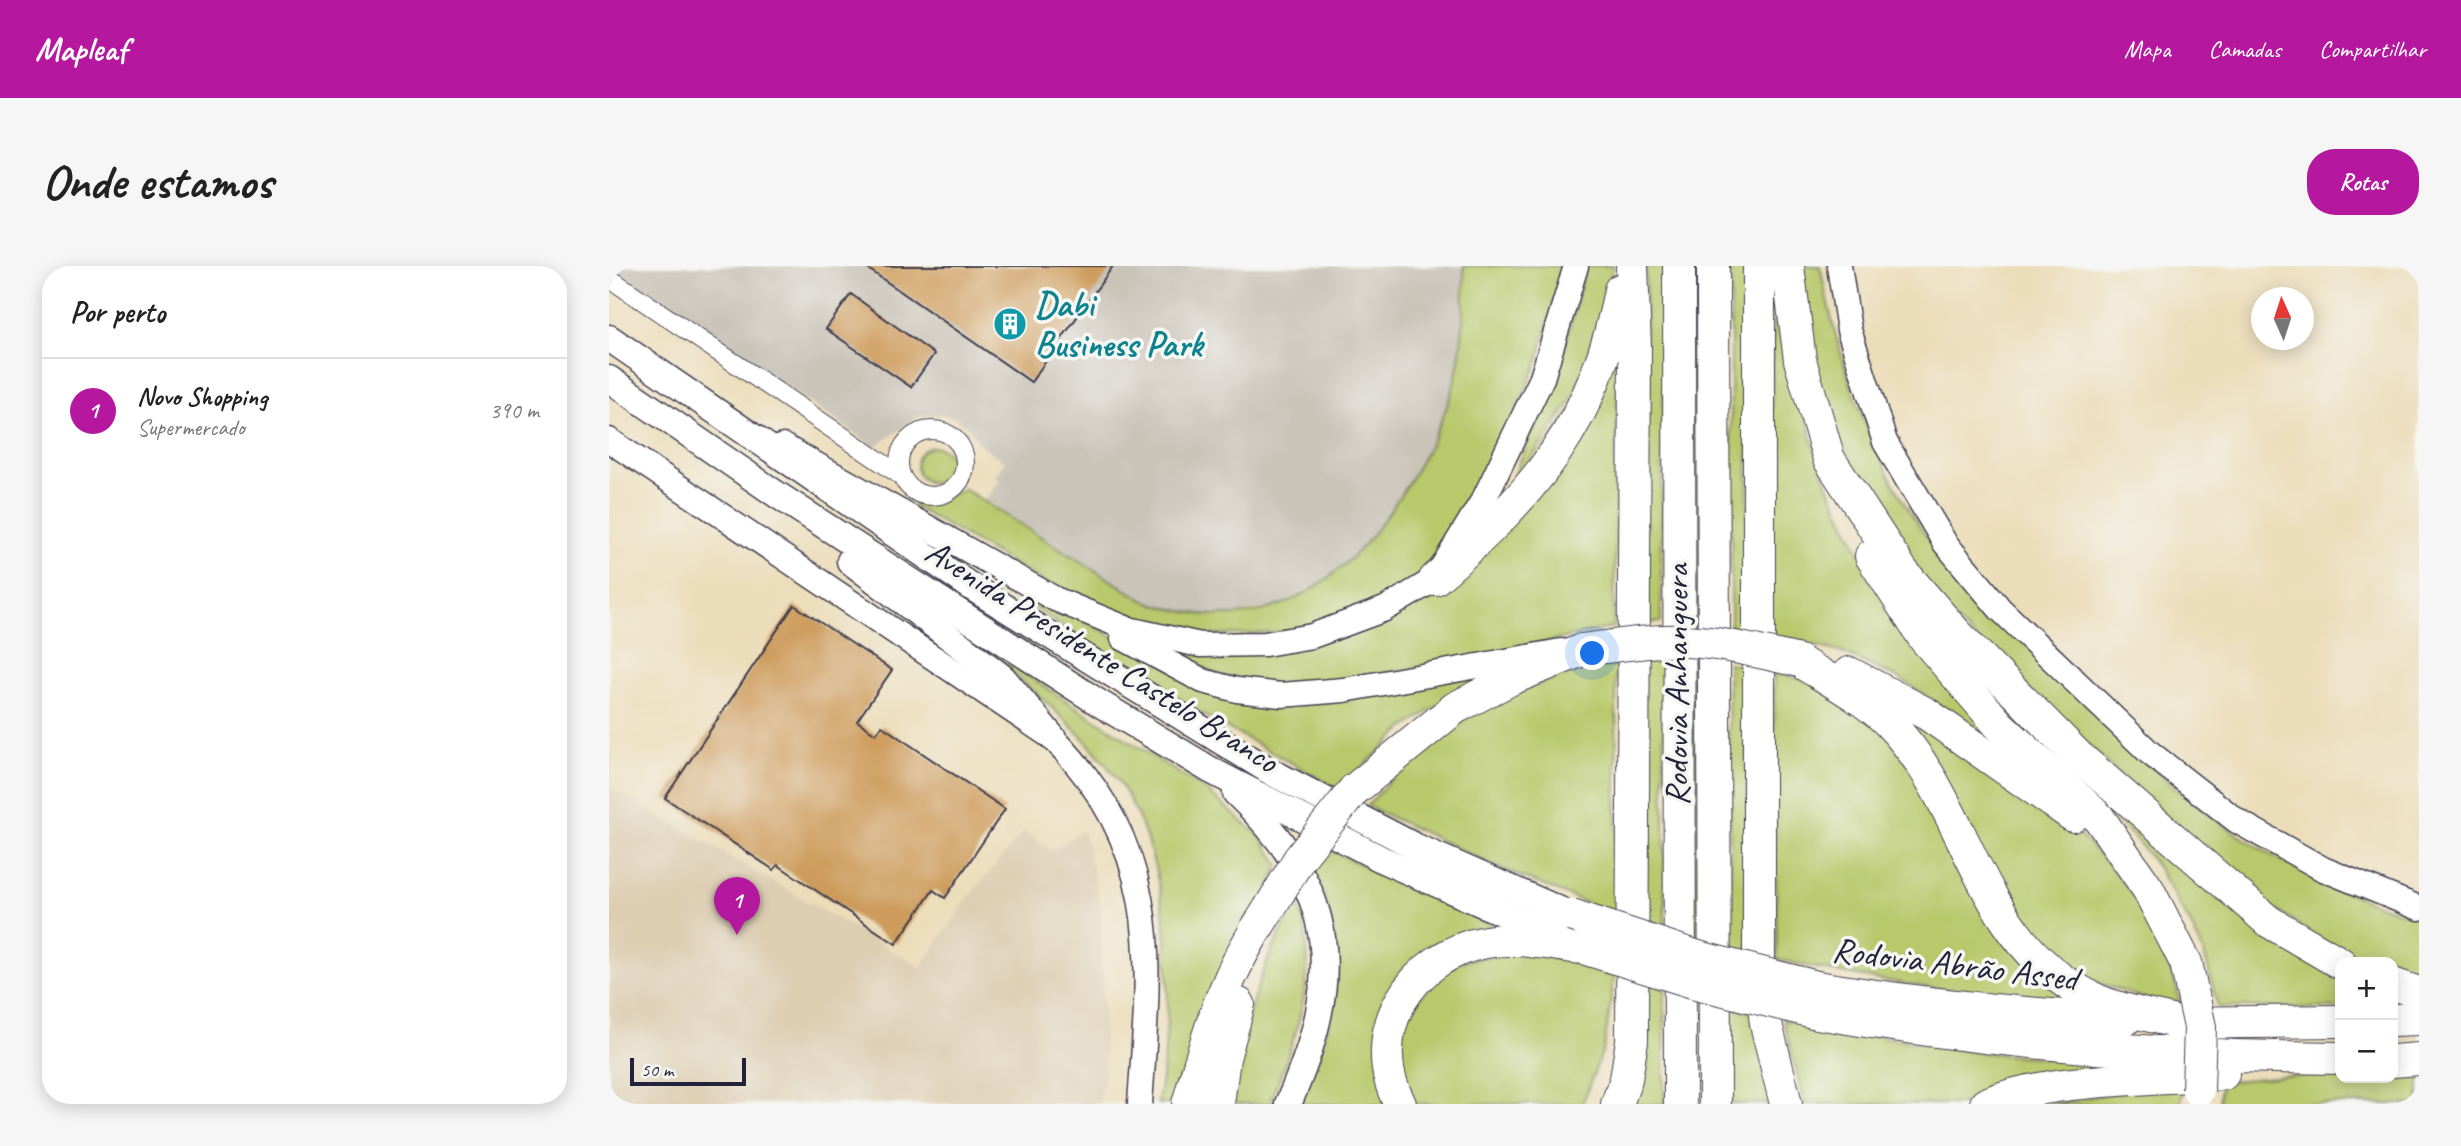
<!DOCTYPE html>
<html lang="pt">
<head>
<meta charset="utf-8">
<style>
	body { margin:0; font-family:Caveat,sans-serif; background:#f6f6f6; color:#222 }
	.controls { position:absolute; right:21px; bottom:21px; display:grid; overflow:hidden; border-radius:14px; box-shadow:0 4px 18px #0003 }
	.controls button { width:63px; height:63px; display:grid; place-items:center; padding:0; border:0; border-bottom:2px solid #e0e0e0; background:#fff; color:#222; font:35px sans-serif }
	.compass { position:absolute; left:1642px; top:21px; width:63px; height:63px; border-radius:50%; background:#fff; box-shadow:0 4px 18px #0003; rotate:357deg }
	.scale { position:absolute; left:21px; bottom:18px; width:116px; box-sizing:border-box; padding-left:7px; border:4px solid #22223b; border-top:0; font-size:19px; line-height:24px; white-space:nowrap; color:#22223b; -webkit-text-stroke:5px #f6f6f2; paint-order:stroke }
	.you { position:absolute; left:984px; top:388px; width:24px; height:24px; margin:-18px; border:5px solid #fff; border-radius:50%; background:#1a73e8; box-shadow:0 0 0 10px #1a73e833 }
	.badge { display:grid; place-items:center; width:46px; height:46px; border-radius:50%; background:#b5179e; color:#fff; font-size:23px; font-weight:700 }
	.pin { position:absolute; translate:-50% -58px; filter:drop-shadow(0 2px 4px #0008) }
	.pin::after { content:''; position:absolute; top:37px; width:24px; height:21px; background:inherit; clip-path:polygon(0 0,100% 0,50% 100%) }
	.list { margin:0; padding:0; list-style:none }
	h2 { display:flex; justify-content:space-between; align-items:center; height:91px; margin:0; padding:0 28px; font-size:30px }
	h2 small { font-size:23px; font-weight:400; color:#767676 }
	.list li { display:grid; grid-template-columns:46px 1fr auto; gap:21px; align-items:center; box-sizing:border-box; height:105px; padding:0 28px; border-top:2px solid #e0e0e0 }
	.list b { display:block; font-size:26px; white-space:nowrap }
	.list p { margin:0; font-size:23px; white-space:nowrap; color:#767676 }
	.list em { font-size:23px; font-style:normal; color:#767676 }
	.map { position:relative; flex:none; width:1810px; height:838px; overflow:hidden; border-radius:28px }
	header { display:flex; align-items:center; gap:42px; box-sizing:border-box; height:98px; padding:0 35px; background:#b5179e; color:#fff }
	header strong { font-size:33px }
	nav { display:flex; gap:38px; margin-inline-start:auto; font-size:24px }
	.intro { display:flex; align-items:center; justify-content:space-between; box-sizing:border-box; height:168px; padding:0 42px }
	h1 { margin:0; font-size:49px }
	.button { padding:18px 32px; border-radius:28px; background:#b5179e; color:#fff; font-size:24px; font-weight:700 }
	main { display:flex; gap:42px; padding:0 42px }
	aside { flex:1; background:#fff; border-radius:28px; box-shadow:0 4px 18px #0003 }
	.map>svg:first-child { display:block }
	.built { fill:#ddceb2 }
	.industrial { fill:#c9c3b8 }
	.green { fill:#b8c86b; stroke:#6d7553; stroke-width:2 }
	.building { fill:#cd9b5b }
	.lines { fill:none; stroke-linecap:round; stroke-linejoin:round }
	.street-casing { stroke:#403e4e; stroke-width:20 }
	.secondary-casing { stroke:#403e4e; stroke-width:27 }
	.primary-casing { stroke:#403e4e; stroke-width:29 }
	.highway-casing { stroke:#403e4e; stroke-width:34 }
	.street { stroke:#fff; stroke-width:18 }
	.secondary { stroke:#fff; stroke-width:24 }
	.primary { stroke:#fff; stroke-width:26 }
	.highway { stroke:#fff; stroke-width:32 }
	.highway-bridge-casing { stroke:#403e4e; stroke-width:34; stroke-linecap:butt }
	.highway-bridge { stroke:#fff; stroke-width:32 }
	.labels { text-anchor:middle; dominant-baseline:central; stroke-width:7; stroke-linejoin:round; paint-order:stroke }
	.culture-label { font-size:35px; font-weight:bold; fill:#0d838f; stroke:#f6f6f2; text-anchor:start }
	.street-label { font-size:35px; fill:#22223b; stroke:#f6f6f2 }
</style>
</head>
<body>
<header>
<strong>Mapleaf</strong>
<nav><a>Mapa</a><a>Camadas</a><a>Compartilhar</a></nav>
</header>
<div class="intro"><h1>Onde estamos</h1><a class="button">Rotas</a></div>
<main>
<aside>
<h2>Por perto<small></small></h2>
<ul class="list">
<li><span class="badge">1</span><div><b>Novo Shopping</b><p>Supermercado</p></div><em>390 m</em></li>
</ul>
</aside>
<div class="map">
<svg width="1810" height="838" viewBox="0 0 1810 838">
	<rect width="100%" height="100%" fill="#f6f6f2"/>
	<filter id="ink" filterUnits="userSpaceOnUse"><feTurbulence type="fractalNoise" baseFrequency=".0143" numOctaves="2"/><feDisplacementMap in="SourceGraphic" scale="14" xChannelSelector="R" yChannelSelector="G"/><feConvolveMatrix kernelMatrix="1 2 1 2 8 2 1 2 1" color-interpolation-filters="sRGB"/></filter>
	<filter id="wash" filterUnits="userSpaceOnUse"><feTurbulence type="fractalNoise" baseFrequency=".00686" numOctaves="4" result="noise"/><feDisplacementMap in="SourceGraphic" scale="28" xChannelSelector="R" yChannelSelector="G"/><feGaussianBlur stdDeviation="1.57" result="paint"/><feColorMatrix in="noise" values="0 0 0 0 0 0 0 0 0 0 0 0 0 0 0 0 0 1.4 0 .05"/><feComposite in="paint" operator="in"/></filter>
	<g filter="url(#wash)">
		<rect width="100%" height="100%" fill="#ecddba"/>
		<!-- built -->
		<polygon class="built" points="0,521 312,701 359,632 415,565 443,585 474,564 491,637 496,807 490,838 0,838"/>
		<!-- industrial -->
		<polygon class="industrial" points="0,0 855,0 852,81 844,121 831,160 812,197 770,264 749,289 724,310 667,340 614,350 586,349 534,334 377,234 391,214 386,211 396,196 370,177 361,163 349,153 334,148 310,150 266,181"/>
		<!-- green -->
		<g class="green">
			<path d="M855,0h100l-27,98 -72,160 -41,48 -33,23 -82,36 -128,6 -110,-40 -158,-91 7,-9 23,2 21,-10 179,111c116,43 197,-8 259,-107 21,-33 40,-67 51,-105 11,-40 11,-81 11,-122z"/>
			<polygon points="977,0 1004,0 994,51 963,134 899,225 953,92"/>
			<polygon points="1037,0 1055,0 1052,356 1033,357"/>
			<polygon points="1080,0 1096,0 1095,357 1080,357"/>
			<polygon points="1122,0 1140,0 1138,363 1122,361"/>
			<path d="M1185,0h26c16,83 40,160 82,233 34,61 87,107 135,155 40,40 79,81 121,119 73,67 166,117 261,145v66l-26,-9v-13h-34l-10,-4 -119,-79 -291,-275 -90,-137 -29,-78z"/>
			<polygon points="1165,13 1205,181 1219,220 1255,296 1408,492 1292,413 1234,387 1160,367"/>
			<polygon points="1009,77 1005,361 875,390 722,416 667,419 613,410 553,384 729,373 791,348 841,316"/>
			<circle cx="325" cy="199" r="18"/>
			<polygon points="285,247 593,421 869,412 795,462 730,523 591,447 393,322"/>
			<polygon points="1302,333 1731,706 1731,742 1609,741 1595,687 1581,657 1546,597 1524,570 1477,528 1386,438"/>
			<path d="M378,384l220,141 53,46 19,27 -101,240h-20c16,-97 18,-238 -39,-322 -35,-51 -86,-91 -132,-132z"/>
			<polygon points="1079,393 1097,394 1096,674 1082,670"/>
			<polygon points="1054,394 1056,662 1036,657 1035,396"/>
			<polygon points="1119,397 1138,401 1139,687 1122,683"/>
			<path d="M1007,399l1,250 -117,-47 -133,-62c16,-17 31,-36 49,-51 56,-49 127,-80 200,-90z"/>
			<path d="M1165,406l35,9 71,45 203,278c-104,-10 -205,-20 -306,-45z"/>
			<path d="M1276,435c126,83 257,142 295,302h-23l-61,-21 -27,-15 -42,-33z"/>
			<path d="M721,584l161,75 1,8 -76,36 -25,135h-92c38,-86 54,-142 16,-232z"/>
			<path d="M689,634c24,72 -2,138 -29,204h-43c16,-75 33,-137 72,-204z"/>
			<polygon points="922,685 1006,707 995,781 973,838 804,838 787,796 789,761 838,697"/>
			<polygon points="1039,718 1056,723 1055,838 1025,838"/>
			<polygon points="1123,741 1146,748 1169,838 1123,838"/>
			<polygon points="1174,754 1363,786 1537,800 1380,829 1360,838 1196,838"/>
			<polygon points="1784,808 1810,808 1810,838 1610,838 1612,816 1678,810 1784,812"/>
			<polygon points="1575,816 1572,838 1439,838"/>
		</g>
		<g id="blocks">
			<!-- building -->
			<g class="building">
				<polygon points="255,0 504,0 422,116"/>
				<polygon points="242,28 325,88 302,121 217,63"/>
				<polygon points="185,339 283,404 248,455 267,468 273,460 396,543 336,632 324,624 287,678 169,599 165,604 56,532"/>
			</g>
		</g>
	</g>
	<g filter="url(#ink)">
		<use href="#blocks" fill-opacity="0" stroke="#403e4e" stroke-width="2"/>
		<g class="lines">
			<defs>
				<g id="street">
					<polyline points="0,12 291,209"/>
					<circle cx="323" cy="197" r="33"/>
				</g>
				<g id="secondary">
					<polyline points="1230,0 1240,64 1276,176 1336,277 1391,343 1541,487 1628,555 1714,603 1810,642"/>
					<path d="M0,174l444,298c111,114 97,220 87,366"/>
					<polyline points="174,180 446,333 519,363 591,379 656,378 703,370 776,343 826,313 876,231 933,112 967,0"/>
					<polyline points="514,372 594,415 628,424 672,429 735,424 952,385"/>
				</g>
				<g id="primary">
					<polyline points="0,72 364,322 664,507 805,580 962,649"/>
					<polyline points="0,113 167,228 490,437 603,505 774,594 953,673"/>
					<polyline points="241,295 394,412 444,472"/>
					<path d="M627,527c104,98 108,185 52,311"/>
				</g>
				<g id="highway">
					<polyline points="1070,0 1071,838"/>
					<polyline points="1104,0 1106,838"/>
					<polyline points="1150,0 1150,697 1157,758 1177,838"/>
					<polyline points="1179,0 1191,94 1220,193 1294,306 1347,367 1469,490 1659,655 1731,697"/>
					<polyline points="1262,290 1315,372 1390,459 1490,552 1539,623 1577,697"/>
					<path d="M826,313c99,-86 161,-156 185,-289"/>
					<path d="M1190,395c30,19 62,35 88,60 85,84 88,224 210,279 25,11 56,16 82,23"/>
					<polyline points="1240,407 1318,448 1464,550"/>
					<polyline points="745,524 846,442 902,413 973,384"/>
					<polyline points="1784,718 1810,727"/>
					<path d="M1208,721c103,17 204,27 308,33"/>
					<path d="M1208,747c174,30 347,44 523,45"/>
					<polyline points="1784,754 1810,753"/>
					<polyline points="1565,757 1731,755"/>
					<polyline points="1784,795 1810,793"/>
					<path d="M579,838c22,-77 35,-127 81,-195"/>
					<polyline points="609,838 615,792 630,738"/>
					<path d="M791,838c-38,-71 11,-149 86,-162 32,-6 66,3 97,6"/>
					<polyline points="1008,838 1017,813 1023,775 1026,81 1023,0"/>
					<path d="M1377,838c58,-26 172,-25 237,-30"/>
				</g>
			</defs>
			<!-- street casing -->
			<use href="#street" class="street-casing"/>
			<!-- secondary casing -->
			<use href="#secondary" class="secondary-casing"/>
			<!-- primary casing -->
			<use href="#primary" class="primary-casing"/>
			<!-- highway casing -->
			<use href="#highway" class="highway-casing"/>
			<!-- street -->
			<use href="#street" class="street"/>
			<!-- secondary -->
			<use href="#secondary" class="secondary"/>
			<!-- primary -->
			<use href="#primary" class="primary"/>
			<!-- highway -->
			<use href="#highway" class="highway"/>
			<defs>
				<g id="highway-bridge">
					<path d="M973,384c27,-3 55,-8 82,-9 46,-2 91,10 135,20"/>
					<polyline points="660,643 690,593 745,524"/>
					<polyline points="962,649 1089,691 1208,721"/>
					<polyline points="974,682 1087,717 1208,747"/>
					<polyline points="1577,697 1591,761 1589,824"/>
				</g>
			</defs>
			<!-- highway-bridge casing -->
			<use href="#highway-bridge" class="highway-bridge-casing"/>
			<!-- highway-bridge -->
			<use href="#highway-bridge" class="highway-bridge"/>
		</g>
	</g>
	<!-- icons -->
	<defs>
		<symbol id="building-disc" viewBox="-11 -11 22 22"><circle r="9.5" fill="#0f9aa8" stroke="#f6f6f2"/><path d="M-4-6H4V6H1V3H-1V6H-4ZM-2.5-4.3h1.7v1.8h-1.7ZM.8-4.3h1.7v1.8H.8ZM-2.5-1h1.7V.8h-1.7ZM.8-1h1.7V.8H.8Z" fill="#fff"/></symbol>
	</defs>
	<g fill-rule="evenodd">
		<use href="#building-disc" x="382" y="39" width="38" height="38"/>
	</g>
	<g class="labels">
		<!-- culture labels -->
		<g class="culture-label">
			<text x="426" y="38">Dabi<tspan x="426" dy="40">Business Park</tspan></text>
		</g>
		<!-- street labels -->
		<g class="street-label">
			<text transform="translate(493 390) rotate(32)">Avenida Presidente Castelo Branco</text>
			<text transform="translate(1067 419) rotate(-90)">Rodovia Anhanguera</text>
			<text transform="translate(1346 698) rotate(7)">Rodovia Abrão Assed</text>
		</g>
	</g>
</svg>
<div class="controls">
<button>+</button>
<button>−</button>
</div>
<svg class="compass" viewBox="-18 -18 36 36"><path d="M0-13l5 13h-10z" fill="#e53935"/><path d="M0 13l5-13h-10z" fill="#767676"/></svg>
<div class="scale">50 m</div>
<div class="you"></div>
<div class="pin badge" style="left:128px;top:669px">1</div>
</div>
</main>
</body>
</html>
